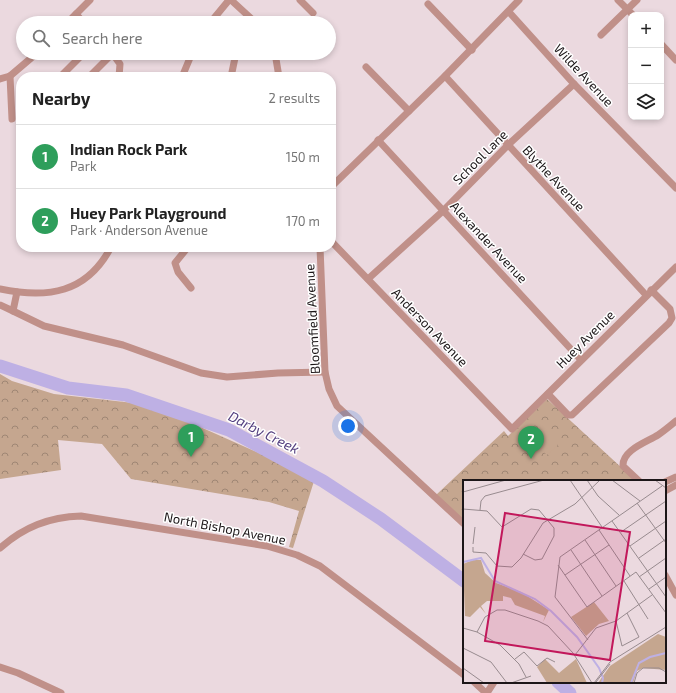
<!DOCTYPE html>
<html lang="en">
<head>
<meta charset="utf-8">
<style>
	body { margin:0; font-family:"Exo 2",sans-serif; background:#f2f2f2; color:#222 }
	.controls { position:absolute; right:12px; top:12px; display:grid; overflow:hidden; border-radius:8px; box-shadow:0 2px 6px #0003 }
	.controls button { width:36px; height:36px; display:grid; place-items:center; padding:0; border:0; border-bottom:1px solid #e0e0e0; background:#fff; color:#222; font:20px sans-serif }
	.you { position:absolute; left:348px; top:426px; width:14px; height:14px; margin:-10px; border:3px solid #fff; border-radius:50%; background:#1a73e8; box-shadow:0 0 0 6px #1a73e833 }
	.badge { display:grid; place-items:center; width:26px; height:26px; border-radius:50%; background:#347c84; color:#fff; font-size:13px; font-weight:700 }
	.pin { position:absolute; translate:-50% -33px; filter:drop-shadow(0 1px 2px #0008) }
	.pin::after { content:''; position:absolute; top:21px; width:14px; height:12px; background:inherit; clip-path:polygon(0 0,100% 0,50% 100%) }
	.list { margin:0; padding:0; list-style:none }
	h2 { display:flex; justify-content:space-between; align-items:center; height:52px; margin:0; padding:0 16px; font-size:17px }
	h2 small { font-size:13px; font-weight:400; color:#767676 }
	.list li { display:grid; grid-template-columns:26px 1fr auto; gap:12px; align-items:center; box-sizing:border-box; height:64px; padding:0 16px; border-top:1px solid #e0e0e0 }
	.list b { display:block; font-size:15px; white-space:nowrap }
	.list p { margin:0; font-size:13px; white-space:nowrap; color:#767676 }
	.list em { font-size:13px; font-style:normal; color:#767676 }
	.icon { flex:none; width:22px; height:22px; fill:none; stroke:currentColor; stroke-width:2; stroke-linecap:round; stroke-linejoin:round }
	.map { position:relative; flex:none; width:676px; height:693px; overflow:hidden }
	.search { position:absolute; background:#fff; box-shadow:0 2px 6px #0003; left:16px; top:16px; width:320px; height:44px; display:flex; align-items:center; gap:10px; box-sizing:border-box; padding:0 14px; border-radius:22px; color:#767676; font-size:15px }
	.panel { position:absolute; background:#fff; box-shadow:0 2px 6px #0003; left:16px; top:72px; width:320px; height:180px; border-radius:16px }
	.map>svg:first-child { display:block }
	.forest { fill:url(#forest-crowns) }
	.pitch { fill:#c5a68f }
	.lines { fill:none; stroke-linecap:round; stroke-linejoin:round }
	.river { stroke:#beb0e4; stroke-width:13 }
	.minor { stroke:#c09089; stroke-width:7 }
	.labels { text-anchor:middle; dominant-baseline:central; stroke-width:3; stroke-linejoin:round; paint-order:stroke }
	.street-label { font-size:13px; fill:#1c1618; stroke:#fff }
	.water-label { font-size:14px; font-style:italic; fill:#554181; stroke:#fff }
	.inset-river { fill:none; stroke:#beb0e4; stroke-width:2 }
	.inset-road { fill:none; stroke:#988b8f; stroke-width:1 }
	.view { fill:#c2185b; fill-opacity:0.15; stroke:#c2185b; stroke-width:2 }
	.inset-edge { fill:none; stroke:#1c1618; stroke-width:2 }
</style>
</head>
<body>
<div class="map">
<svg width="676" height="693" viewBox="0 0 676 693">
	<defs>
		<pattern id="forest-crowns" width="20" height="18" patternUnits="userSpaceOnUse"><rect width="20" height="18" fill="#c5a68f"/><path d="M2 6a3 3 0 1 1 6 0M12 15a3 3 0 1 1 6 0" fill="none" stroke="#9f8674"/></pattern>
	</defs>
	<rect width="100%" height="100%" fill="#ebd9df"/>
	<!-- forest -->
	<g class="forest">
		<polygon points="0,374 12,381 54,394 151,405 315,478 293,548 289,547 299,511 269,502 131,479 102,444 58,440 61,470 0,479"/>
		<polygon points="547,399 636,481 464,481 464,522 436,495 504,431 508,436"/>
	</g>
	<!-- pitch -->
	<polygon class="pitch" points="540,427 558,445 547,455 529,437"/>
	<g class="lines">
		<!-- river -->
		<g class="river">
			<polyline points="0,366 68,388 126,395 229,430 323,481 381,519 464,581"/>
			<polyline points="558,682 570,693"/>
		</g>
		<!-- minor -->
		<g class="minor">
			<polyline points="231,0 256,23"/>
			<polyline points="300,0 313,13"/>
			<polyline points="618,0 633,15"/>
			<polyline points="428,4 472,50"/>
			<polyline points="509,12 574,84 676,188"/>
			<polyline points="76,14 84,23"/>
			<polyline points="67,23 90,0"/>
			<polyline points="210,23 229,0"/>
			<polyline points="601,35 637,0"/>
			<polyline points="661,44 676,60"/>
			<polyline points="112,53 120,64 119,77"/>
			<polyline points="275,53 279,77"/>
			<polyline points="366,67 409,111"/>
			<polyline points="10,76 12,119"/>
			<polyline points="445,76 646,295"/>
			<polyline points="60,77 84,53"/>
			<polyline points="89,77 112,54"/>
			<polyline points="182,77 192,53"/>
			<polyline points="231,77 236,53"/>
			<polyline points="0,79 10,76 37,53"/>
			<polyline points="378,140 581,360"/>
			<polyline points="331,187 445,76 519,0"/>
			<polyline points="331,241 512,429 676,267"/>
			<polyline points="188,247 175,263 178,272 191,288"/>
			<polyline points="278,247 279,247"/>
			<polyline points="320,247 325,372 329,389 337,406 464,524"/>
			<polyline points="368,279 444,210 508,145 574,84"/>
			<path d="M0,289c48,10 87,4 111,-42"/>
			<polyline points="0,305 13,311 17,292"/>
			<polyline points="13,311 44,326 123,345 201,373 227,377 278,373 325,372"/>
			<polyline points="548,394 568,415 572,415 669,323 672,318 670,309 651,290"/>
			<path d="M639,481l-16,-15c-1,-16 24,-24 35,-31 6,-4 12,-9 18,-14"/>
			<polyline points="665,482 676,477"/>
			<polyline points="665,491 676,485"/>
			<path d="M0,548c24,-21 49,-31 81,-32l186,30 30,9 23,11 144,109"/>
			<polyline points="665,575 676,595"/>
			<polyline points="0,667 18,673 61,693"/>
			<polyline points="474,682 486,693"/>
			<polyline points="487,693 494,682"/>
		</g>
	</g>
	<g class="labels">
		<!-- street labels -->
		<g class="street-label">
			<text transform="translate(584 75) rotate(47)">Wilde Avenue</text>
			<text transform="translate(480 157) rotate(-45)">School Lane</text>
			<text transform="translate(554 178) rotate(47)">Blythe Avenue</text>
			<text transform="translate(489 242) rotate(47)">Alexander Avenue</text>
			<text transform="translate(312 319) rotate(-93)">Bloomfield Avenue</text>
			<text transform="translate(430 327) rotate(46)">Anderson Avenue</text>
			<text transform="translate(585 339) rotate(-45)">Huey Avenue</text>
			<text transform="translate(225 528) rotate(11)">North Bishop Avenue</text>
		</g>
		<!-- water labels -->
		<g class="water-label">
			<text transform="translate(264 432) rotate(27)">Darby Creek</text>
		</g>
	</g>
	<!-- overview -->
	<g transform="translate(463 480)">
		<rect width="203" height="203" fill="#ebd9df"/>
		<path d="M10,80h8l4,13 11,10 25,9 28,18 -6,12 2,-6 -30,-11 -4,-7 -8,-2v5h-16l-6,5 5,8 -6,-7 -10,10 -5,-1 -2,-52zM131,122l15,19 -10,3 -13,12 -15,-19zM195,154l8,3v33l-23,-2 -6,3 -4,12h-35l12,-17zM82,179l14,14 17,-14 11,24h-40l-10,-16z" fill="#c5a68f"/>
		<path class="inset-river" d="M0,82l18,-4 14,23 40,18 16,12 26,26 22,31 4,10 -1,5M168,203l8,-20 11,-6 16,-4"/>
		<path class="inset-road" d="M107,0l32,47M124,0l11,16 21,19M149,0l28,21M192,0l11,8M0,12l43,-12M174,23l29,40M0,29l24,2 15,16 29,-18 8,1 15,18v8l-12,23 -7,1 -12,-6M17,30l1,-9 4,-5 59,-16M149,41l54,76M136,50l31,46M158,52l45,-31M122,60l31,46M10,64l2,-17M167,66l36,-25M10,67v5l13,1 11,13 15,1 9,-9 22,-35 32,-19 25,-24M108,70l31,46M176,78l27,-19M95,85l29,42 49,-35 30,41M102,95l44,-30M176,97l27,-19M161,101l24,38M186,109l17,-12M153,141l6,25 17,-9 -12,-24M0,148l14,4 23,13 19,19 7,13M14,152l8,-15 12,-7h8l33,11 10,5 25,27 19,30M125,160l-33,-43 5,-40 102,-71M0,168l28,14 16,21M112,175l21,-27 20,-7 36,-26M52,179l9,-7 13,14 10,-8 8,4M0,188l21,15M133,202l14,-18M48,203l20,-7M131,203l16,-21 56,-35M171,203l3,-10 6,-5h16l7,4"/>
		<path class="view" d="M42,33l125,19 -20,128 -125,-19z"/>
		<rect width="203" height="203" class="inset-edge"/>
	</g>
</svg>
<div class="controls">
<button>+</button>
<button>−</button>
<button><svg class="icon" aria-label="layers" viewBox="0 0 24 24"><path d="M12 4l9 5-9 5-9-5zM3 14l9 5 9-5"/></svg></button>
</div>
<div class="you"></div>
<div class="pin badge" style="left:191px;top:457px;background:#2e9e5b">1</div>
<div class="pin badge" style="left:531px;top:459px;background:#2e9e5b">2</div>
<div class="search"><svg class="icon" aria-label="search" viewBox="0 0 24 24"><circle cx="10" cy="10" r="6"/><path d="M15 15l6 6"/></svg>Search here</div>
<section class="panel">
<h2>Nearby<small>2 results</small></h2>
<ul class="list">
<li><span class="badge" style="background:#2e9e5b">1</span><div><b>Indian Rock Park</b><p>Park</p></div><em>150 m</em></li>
<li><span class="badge" style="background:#2e9e5b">2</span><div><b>Huey Park Playground</b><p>Park · Anderson Avenue</p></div><em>170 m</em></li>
</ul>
</section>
</div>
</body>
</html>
